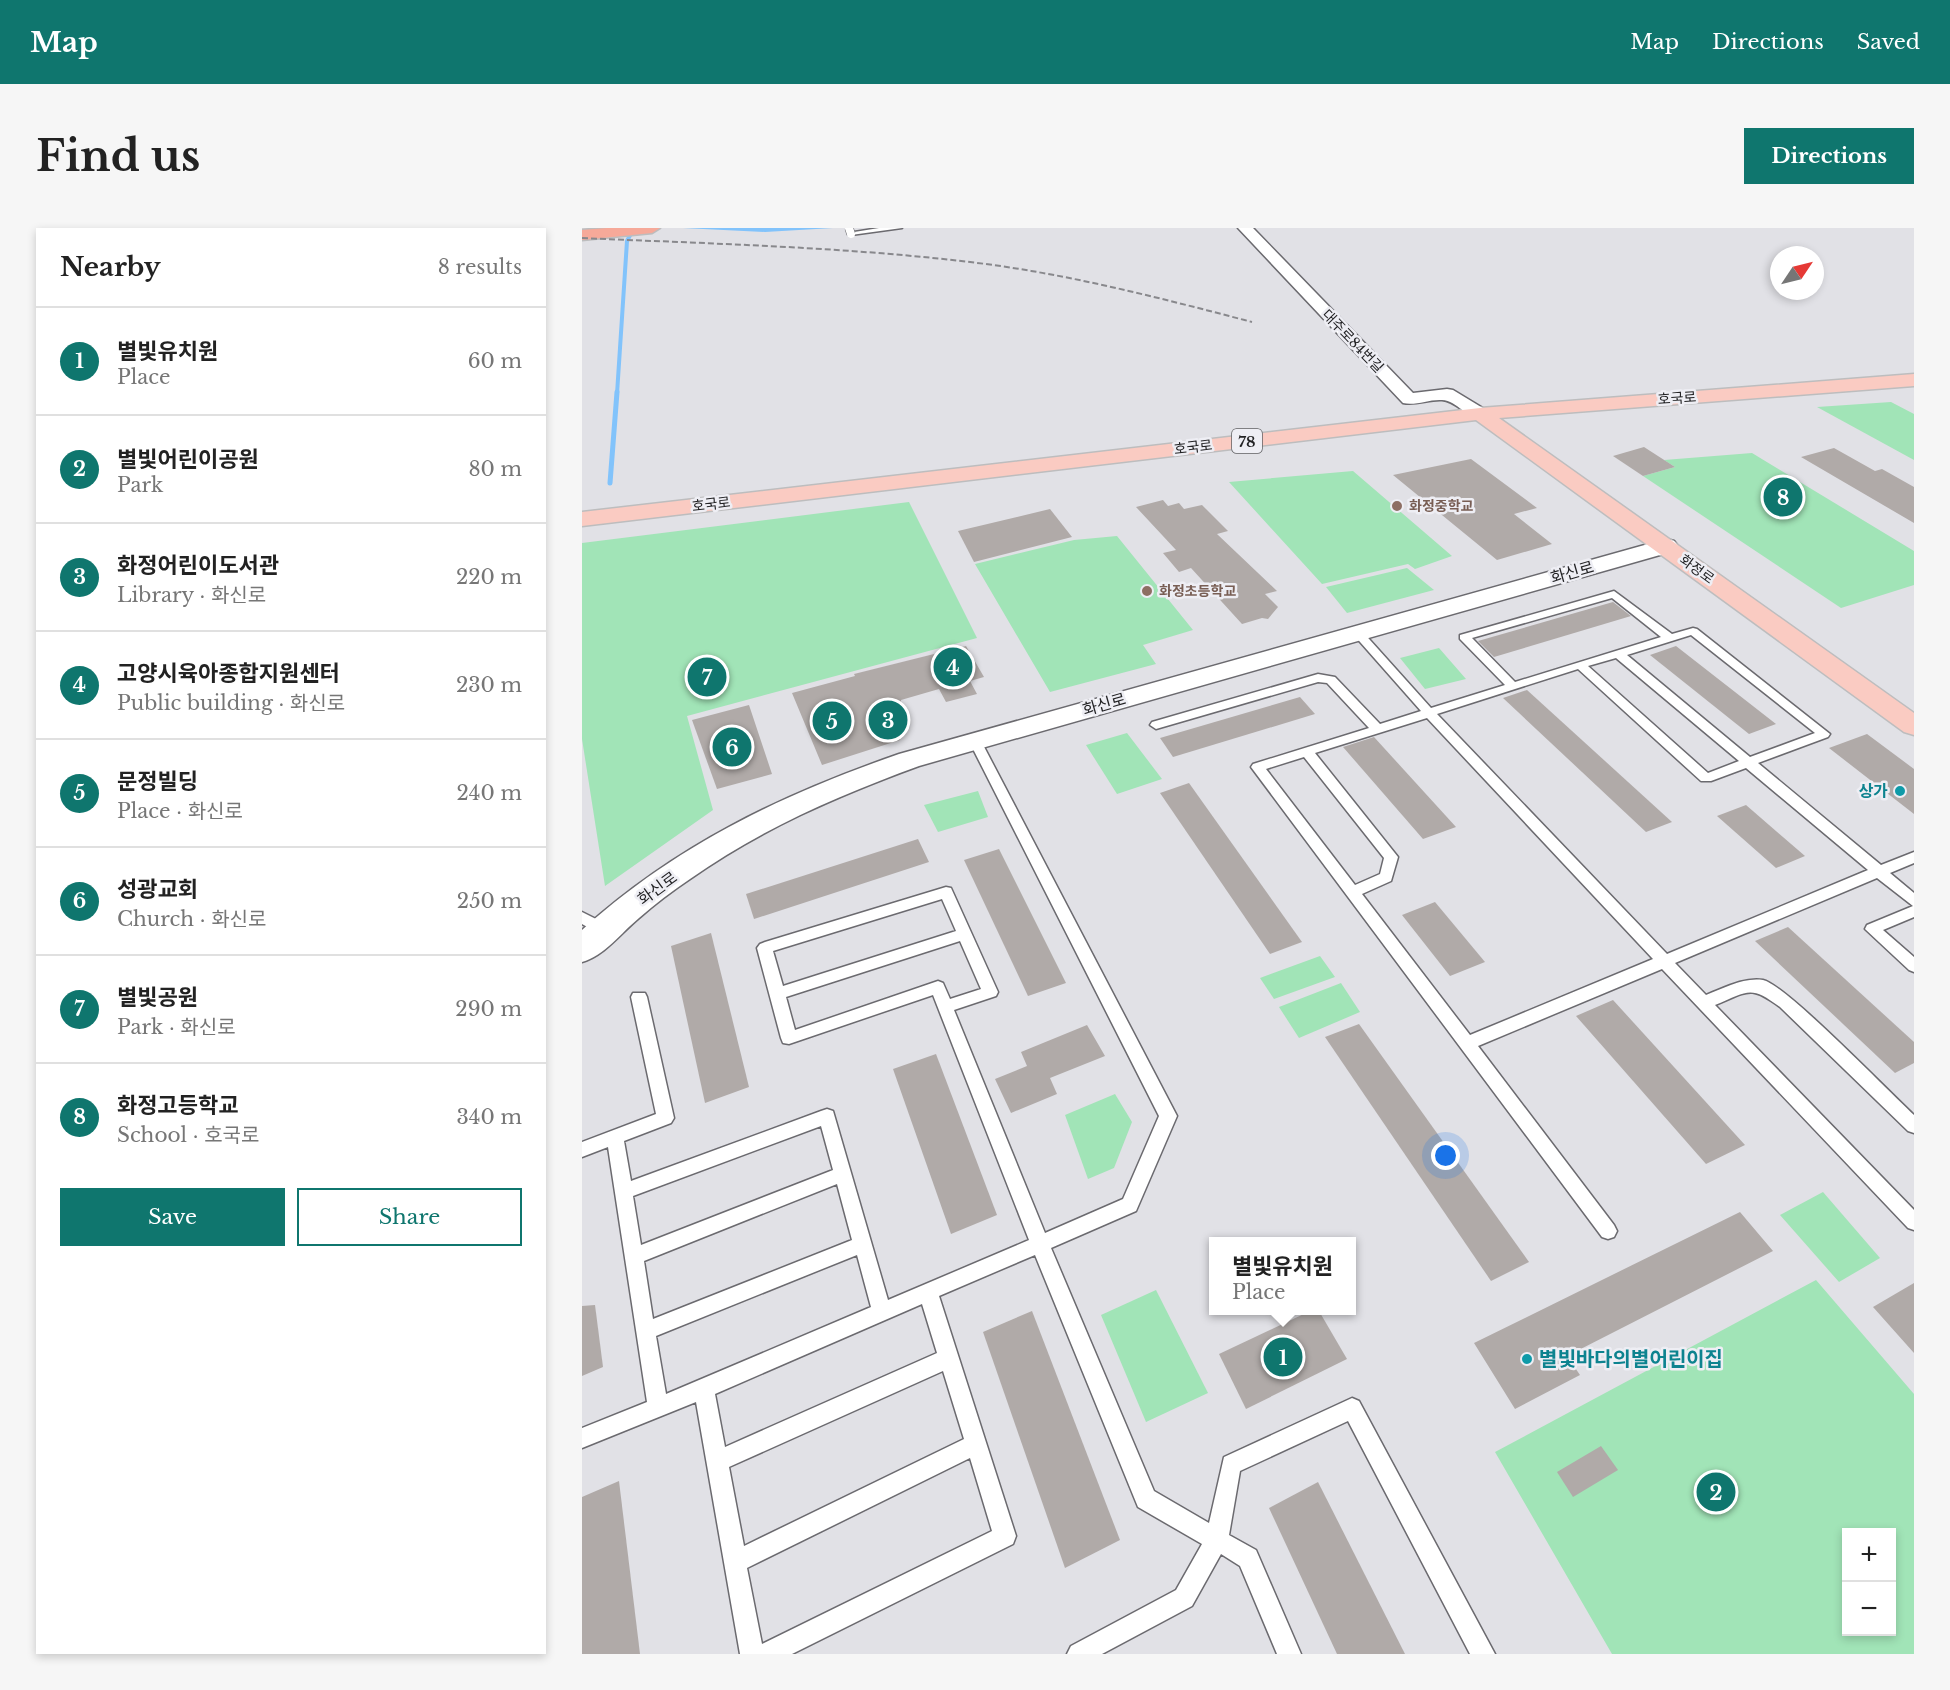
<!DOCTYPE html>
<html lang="en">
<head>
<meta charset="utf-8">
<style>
	body { margin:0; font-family:"Libre Baskerville","Noto Sans KR",serif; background:#f6f6f6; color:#222 }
	.controls { position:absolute; right:18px; bottom:18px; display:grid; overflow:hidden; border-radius:0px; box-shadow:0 3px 9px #0003 }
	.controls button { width:54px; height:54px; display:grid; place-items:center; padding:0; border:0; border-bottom:2px solid #e0e0e0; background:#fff; color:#222; font:30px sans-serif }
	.compass { position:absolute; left:1188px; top:18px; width:54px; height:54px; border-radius:50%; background:#fff; box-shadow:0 3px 9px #0003; rotate:55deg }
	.you { position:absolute; left:864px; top:928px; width:21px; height:21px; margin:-15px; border:4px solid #fff; border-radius:50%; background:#1a73e8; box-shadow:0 0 0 9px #1a73e833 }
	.badge { display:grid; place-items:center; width:39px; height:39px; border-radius:50%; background:#0f766e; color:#fff; font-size:20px; font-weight:700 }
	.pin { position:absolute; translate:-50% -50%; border:3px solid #fff; box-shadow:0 2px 6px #0006 }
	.popup { position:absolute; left:627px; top:1009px; width:147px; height:78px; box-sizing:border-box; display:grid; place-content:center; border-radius:0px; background:#fff; filter:drop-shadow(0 2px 4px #0005); font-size:20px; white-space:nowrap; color:#767676 }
	.popup b { font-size:22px; color:#222 }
	.popup::after { content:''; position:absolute; left:50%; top:100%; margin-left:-12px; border:12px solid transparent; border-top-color:#fff }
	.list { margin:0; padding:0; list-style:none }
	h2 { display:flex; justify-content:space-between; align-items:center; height:78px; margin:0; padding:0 24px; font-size:26px }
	h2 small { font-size:20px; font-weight:400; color:#767676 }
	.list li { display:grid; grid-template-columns:39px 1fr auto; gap:18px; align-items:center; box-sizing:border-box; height:108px; padding:0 24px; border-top:2px solid #e0e0e0 }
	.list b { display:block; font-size:22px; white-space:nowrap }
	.list p { margin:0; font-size:20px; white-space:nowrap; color:#767676 }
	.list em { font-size:20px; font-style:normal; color:#767676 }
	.actions { display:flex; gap:12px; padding:18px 24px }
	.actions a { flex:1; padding:14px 0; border:2px solid #0f766e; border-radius:0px; text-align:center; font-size:21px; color:#0f766e }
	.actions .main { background:#0f766e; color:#fff }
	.map { position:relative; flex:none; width:1332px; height:1426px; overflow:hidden; border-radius:0px }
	header { display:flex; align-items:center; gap:36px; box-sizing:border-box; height:84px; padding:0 30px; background:#0f766e; color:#fff }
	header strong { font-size:28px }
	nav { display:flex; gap:33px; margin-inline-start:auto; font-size:21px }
	.intro { display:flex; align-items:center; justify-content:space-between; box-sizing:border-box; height:144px; padding:0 36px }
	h1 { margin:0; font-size:42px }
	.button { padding:15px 27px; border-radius:0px; background:#0f766e; color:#fff; font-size:21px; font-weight:700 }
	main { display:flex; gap:36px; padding:0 36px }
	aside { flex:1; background:#fff; border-radius:0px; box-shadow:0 3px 9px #0003 }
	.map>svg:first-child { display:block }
	.green { fill:#a1e4b7; fill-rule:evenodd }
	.water { fill:#82c3fb }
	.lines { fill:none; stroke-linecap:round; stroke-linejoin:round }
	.stream-far1 { stroke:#82c3fb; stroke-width:4 }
	.stream { stroke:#82c3fb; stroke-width:5 }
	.building { fill:#b0aaa8 }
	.lane-casing { stroke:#6b6a6f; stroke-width:3 }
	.street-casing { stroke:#6b6a6f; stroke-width:3 }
	.secondary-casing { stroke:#6b6a6f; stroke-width:3 }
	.primary-casing { stroke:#bdbdbe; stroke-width:3 }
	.highway-casing { stroke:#bdbdbe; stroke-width:3 }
	.lane { fill:#fff; fill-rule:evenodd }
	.street { fill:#fff; fill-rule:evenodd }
	.secondary { fill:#fff; fill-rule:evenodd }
	.primary { fill:#facbc2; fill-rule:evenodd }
	.highway { fill:#f6a999; fill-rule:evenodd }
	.rail { stroke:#88888c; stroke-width:2; stroke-dasharray:6 3; stroke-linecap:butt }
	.lane-bridge-casing { stroke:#6b6a6f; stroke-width:9; stroke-linecap:butt }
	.lane-bridge { stroke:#fff; stroke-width:8 }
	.education-dot { fill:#8d6e63; stroke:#eeeef4; stroke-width:2 }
	.culture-dot { fill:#0f9aa8; stroke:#eeeef4; stroke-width:2 }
	.labels { text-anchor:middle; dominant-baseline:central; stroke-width:5; stroke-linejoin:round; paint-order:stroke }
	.far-street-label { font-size:14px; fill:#232325; stroke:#eeeef4 }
	.far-education-label { font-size:14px; font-weight:bold; fill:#785e54; stroke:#eeeef4; text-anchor:start }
	.shield { fill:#eeeef4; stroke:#606063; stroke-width:1.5 }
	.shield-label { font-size:15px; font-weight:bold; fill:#232325 }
	.street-label { font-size:16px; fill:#232325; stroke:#eeeef4 }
	.culture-label { font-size:16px; font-weight:bold; fill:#0d838f; stroke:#eeeef4; text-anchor:end }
	.near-culture-label { font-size:20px; font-weight:bold; fill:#0d838f; stroke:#eeeef4; text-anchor:start }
</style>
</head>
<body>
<header>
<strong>Map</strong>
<nav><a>Map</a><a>Directions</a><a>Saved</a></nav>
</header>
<div class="intro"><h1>Find us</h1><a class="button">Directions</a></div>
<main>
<aside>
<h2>Nearby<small>8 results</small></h2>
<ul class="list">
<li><span class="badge">1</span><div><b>별빛유치원</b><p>Place</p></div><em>60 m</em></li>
<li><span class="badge">2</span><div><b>별빛어린이공원</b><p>Park</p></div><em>80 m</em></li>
<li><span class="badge">3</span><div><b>화정어린이도서관</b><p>Library · 화신로</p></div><em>220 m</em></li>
<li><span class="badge">4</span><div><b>고양시육아종합지원센터</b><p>Public building · 화신로</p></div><em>230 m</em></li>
<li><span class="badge">5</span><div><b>문정빌딩</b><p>Place · 화신로</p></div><em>240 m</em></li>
<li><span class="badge">6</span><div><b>성광교회</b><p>Church · 화신로</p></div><em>250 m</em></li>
<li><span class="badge">7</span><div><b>별빛공원</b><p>Park · 화신로</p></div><em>290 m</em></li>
<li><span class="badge">8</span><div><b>화정고등학교</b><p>School · 호국로</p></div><em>340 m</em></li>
</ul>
<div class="actions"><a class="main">Save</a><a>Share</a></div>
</aside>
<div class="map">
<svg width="1332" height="1426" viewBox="0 0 1332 1426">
	<rect width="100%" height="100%" fill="#e1e1e6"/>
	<!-- green -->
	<g class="green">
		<polygon points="1309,174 1332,186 1332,232 1235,179"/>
		<polygon points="1170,225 1332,323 1332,357 1259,380 1061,248 1093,239 1082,232"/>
		<polygon points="771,243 870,328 833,341 826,336 740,356 647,254"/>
		<polygon points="327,274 395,410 105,488 131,582 23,658 0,511 0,315"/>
		<polygon points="535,308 611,402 561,417 574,436 468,464 393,336 492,312"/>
		<polygon points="825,340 852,362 765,385 744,359"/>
		<polygon points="857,420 884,451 843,461 818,430"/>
		<polygon points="545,505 580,551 535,566 504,517"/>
		<polygon points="396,563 406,589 356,604 342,577"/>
		<polygon points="738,728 753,749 692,771 678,750"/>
		<polygon points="759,755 778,784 717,810 697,779"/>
		<polygon points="533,866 550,894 532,940 506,951 483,887"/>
		<polygon points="1241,964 1298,1030 1257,1054 1198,987"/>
		<path d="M1234,1052l98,114v260h-302l-117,-202zM1264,1304h46v100h-46z"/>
		<polygon points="574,1062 626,1165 564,1194 519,1087"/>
	</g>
	<!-- water -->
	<polygon class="water" points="101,0 251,0 183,4"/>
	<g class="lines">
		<!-- stream-far1 -->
		<polyline class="stream-far1" points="35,166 45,13 52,0"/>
		<!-- stream -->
		<polyline class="stream" points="28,255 35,164"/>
	</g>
	<!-- building -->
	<g class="building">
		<polygon points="1062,219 1093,239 1061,248 1031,228"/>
		<polygon points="1252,220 1293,243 1300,241 1332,259 1332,295 1219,229"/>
		<polygon points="889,231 955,280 932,286 970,316 915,332 811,247"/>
		<polygon points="581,272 586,278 597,275 602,281 620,277 646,303 635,306 695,363 683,366 696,379 686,391 680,390 660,396 609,340 597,344 581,325 594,322 554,279"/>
		<polygon points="468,281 490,309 392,334 376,303"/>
		<polygon points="1031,374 1049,388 912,429 896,413"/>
		<polygon points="384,418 402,449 388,453 395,466 364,474 357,461 319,472 318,512 240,537 210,465 273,448 272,446"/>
		<polygon points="1094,418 1194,496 1167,506 1068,427"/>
		<polygon points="945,462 1090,594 1064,604 921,470"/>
		<polygon points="718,469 733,486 591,529 578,510"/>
		<polygon points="167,477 190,546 135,561 110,492"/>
		<polygon points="1285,506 1332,541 1332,586 1247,520"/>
		<polygon points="792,509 874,599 841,611 761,519"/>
		<polygon points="607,555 720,714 688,726 578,565"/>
		<polygon points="1164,577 1223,628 1194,640 1135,588"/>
		<polygon points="336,611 347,634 172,691 164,666"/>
		<polygon points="417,621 484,755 446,768 382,632"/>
		<polygon points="853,674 903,734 868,748 820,687"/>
		<polygon points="1206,699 1332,814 1332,835 1313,845 1173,713"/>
		<polygon points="129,705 167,859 123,875 89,718"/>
		<polygon points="1031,772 1163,917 1124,936 994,788"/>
		<polygon points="777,796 947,1034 909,1053 743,809"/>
		<polygon points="505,797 523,828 468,850 475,866 429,885 413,851 445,838 439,824"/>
		<polygon points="354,826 415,987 369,1006 311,841"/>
		<polygon points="1158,984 1191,1023 985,1128 998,1147 933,1181 892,1115"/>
		<polygon points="1332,1055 1332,1125 1291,1079"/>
		<polygon points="13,1077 21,1139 0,1148 0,1078"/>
		<polygon points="450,1083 538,1312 483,1340 401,1104"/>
		<polygon points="728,1083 737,1083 765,1131 664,1181 637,1126"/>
		<polygon points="1019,1218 1036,1242 991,1269 975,1244"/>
		<polygon points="37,1253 58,1426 0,1426 0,1269"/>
		<polygon points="736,1254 823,1426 755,1426 687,1280"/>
	</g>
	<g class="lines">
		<defs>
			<g id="lane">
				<polygon points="297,0 320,0 269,7 266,5"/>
				<path d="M1032,363l58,43 21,-6 4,1 133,105 -2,3 -70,26 123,102 33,-13v11l-24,10 24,20v24l-31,13 31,27v15l-5,-2 -44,-41 2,-4 46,-19 -36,-28 -202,85 31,32c18,-7 38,-18 57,-15 23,5 127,113 151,135v18l-6,-2 -128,-124c-30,-22 -31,-16 -65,-2l199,205v20l-6,-2 -246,-259 -184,77 136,179 3,6 -3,6 -6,2 -6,-2 -351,-470 2,-3 116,-36 -42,-45 -9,-1 -162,47 -6,-4 2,-3 166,-48 17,3 45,47 41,-13 -68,-77v-4h8l70,78 74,-23 -45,-46v-4zM1030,370l49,39 -146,45 -43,-44zM1109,407l124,98 -65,24 -123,-102zM1034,430l123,103 -31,12 -120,-107zM996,441l123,112h10l35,-13 122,102 -201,84 -230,-240zM845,490l226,241 -183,76 -108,-141 29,-13 7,-24 -83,-104zM722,529l80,101 -4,16 -25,11 -89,-116z"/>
				<path d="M393,509l6,4 196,375 -41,95 -85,37 103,243 55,32 15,-66 128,-59 7,3 136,253h-25l-122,-233 -108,50 -11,64 27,15 45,104h-24l-37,-88 -19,-12 -29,52 -90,48h-35l4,-8 105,-56 26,-46 -64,-37 -103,-252 -96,41 77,240 -3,8 -221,110h-52l-44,-252 -114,46v-20l65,-26 -39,-255 -26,10v-15l74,-28 -25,-117 2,-4h12l2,4 27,121 -3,5 -47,18 7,40 190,-70 6,-2 6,2 55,189 141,-60 -96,-245 -144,49 -6,-1 -2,-5 -24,-90 3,-4 5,-2 181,-55 5,1 47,104 -2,4 -42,14 91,223 78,-34 36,-83 -190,-375zM360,671l14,32 -173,55 -10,-35zM378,713l21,48 -31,10 -7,-16 -5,-2 -143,49 -9,-33zM239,898l12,44 -192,75 -8,-49zM255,956l15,56 -199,79 -9,-58zM275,1027l14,52 -205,87 -10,-58zM340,1076l15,49 -212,94 -10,-53zM361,1143l21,68 -220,107 -15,-79zM388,1230l22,73 -230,113 -15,-76z"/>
				<polygon points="0,684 26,697 28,701 26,705 16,705 0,696"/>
			</g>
			<path id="street" d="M656,0h15l160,165 34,-4 6,1 33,20 3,4 -3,4c-18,4 -27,-17 -44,-18 -13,-1 -26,6 -39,3z"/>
			<path id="secondary" d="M1084,311l8,2 4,5 -4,5 -755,215c-82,30 -158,63 -229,113 -18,12 -35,25 -51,39 -18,15 -35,38 -57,44v-32c94,-85 199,-135 317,-176z"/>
			<polygon id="primary" points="1332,146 1332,158 917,190 1332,485 1332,507 1322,504 894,192 0,298 0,284 898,180"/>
			<polygon id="highway" points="25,0 78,0 70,5 0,12 0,2"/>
		</defs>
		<!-- lane casing -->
		<use href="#lane" class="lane-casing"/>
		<!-- street casing -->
		<use href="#street" class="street-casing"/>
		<!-- secondary casing -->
		<use href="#secondary" class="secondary-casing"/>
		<!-- primary casing -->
		<use href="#primary" class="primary-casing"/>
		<!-- highway casing -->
		<use href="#highway" class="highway-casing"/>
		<!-- lane -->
		<use href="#lane" class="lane"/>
		<!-- street -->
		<use href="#street" class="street"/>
		<!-- secondary -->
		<use href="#secondary" class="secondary"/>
		<!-- primary -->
		<use href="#primary" class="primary"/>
		<!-- highway -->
		<use href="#highway" class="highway"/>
		<!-- rail -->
		<path class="rail" d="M0,10c135,6 270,9 404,26 90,12 178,35 266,58"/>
		<defs>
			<polyline id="lane-bridge" points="267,0 269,6"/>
		</defs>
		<!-- lane-bridge casing -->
		<use href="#lane-bridge" class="lane-bridge-casing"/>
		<!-- lane-bridge -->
		<use href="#lane-bridge" class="lane-bridge"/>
	</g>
	<!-- markers -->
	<g class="education-dot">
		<circle cx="815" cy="278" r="6"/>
		<circle cx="565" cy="363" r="6"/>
	</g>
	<g class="culture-dot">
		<circle cx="1318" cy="563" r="6"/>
		<circle cx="945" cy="1131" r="6"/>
	</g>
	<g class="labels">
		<!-- far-street labels -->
		<g class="far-street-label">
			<text transform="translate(771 113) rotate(46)">대주로84번길</text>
			<text transform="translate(1095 170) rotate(-4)">호국로</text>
			<text transform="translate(611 219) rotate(-7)">호국로</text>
			<text transform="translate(129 276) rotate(-7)">호국로</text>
			<text transform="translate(1115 341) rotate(36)">화정로</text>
		</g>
		<!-- far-education labels -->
		<g class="far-education-label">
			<text x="827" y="278">화정중학교</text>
			<text x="577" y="363">화정초등학교</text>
		</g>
		<!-- shield labels -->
		<rect class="shield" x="650" y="201" width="30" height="24" rx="4.5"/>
		<g class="shield-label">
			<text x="665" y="213">78</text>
		</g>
		<!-- street labels -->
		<g class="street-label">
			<text transform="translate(990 344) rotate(-16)">화신로</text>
			<text transform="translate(522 476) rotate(-16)">화신로</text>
			<text transform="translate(75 660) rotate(-36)">화신로</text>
		</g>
		<!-- culture labels -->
		<g class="culture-label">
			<text x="1306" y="563">상가</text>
		</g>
		<!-- near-culture labels -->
		<g class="near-culture-label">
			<text x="957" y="1131">별빛바다의별어린이집</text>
		</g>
	</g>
</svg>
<div class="controls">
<button>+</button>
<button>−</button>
</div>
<svg class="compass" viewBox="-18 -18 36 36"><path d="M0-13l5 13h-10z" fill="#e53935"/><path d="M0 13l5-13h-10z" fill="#767676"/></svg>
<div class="you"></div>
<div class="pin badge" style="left:701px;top:1129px">1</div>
<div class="popup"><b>별빛유치원</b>Place</div>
<div class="pin badge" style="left:1134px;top:1264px">2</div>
<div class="pin badge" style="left:306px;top:492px">3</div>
<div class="pin badge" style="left:371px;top:439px">4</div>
<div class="pin badge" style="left:250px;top:493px">5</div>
<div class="pin badge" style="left:150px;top:519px">6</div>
<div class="pin badge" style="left:125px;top:449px">7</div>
<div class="pin badge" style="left:1201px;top:269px">8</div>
</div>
</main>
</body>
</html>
